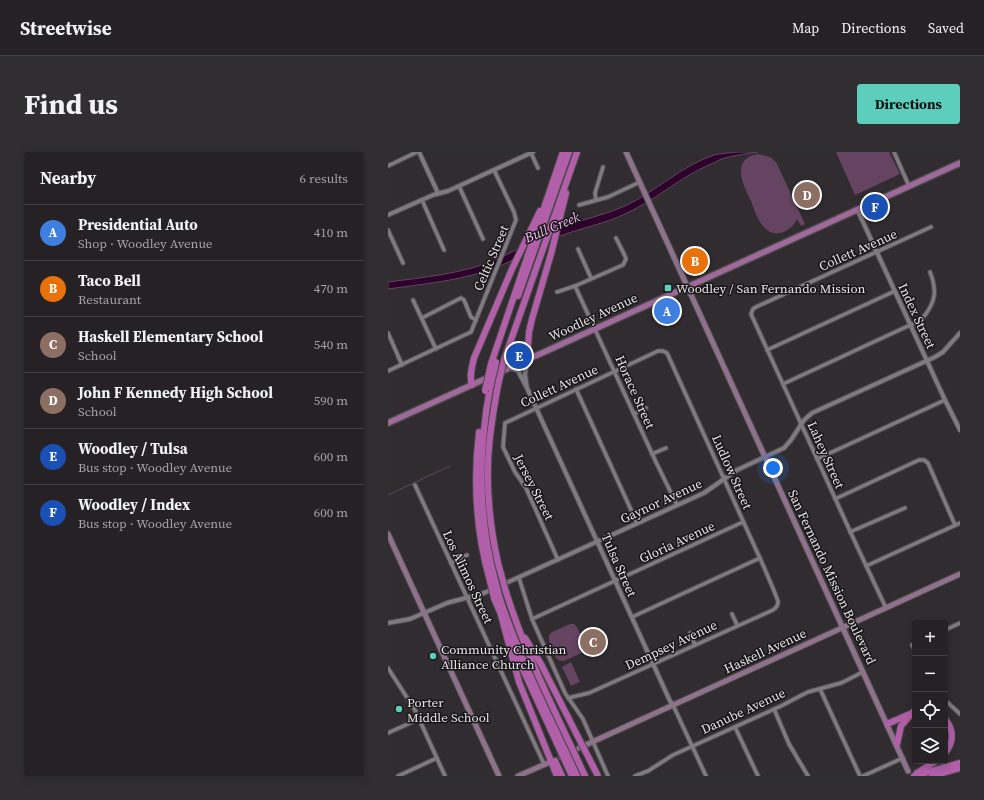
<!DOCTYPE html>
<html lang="en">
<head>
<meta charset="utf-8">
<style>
	body { margin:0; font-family:"Source Serif 4",serif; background:#312e31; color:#f1f3f6 }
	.controls { position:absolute; right:12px; bottom:12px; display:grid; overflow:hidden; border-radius:4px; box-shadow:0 2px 10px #0003 }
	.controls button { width:36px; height:36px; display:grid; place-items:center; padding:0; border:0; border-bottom:1px solid #423e41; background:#252124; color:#f1f3f6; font:20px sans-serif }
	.you { position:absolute; left:385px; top:316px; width:14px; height:14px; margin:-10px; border:3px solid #fff; border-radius:50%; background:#1a73e8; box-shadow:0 0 0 6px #1a73e833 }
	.badge { display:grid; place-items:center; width:26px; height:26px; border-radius:50%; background:#5ccebb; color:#fff; font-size:13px; font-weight:700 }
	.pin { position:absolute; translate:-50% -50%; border:2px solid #fff; box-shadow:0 1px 4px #0006 }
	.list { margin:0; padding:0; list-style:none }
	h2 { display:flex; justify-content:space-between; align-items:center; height:52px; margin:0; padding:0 16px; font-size:17px }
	h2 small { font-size:13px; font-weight:400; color:#a3a3a6 }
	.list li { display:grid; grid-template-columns:26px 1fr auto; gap:12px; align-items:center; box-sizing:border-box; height:56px; padding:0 16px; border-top:1px solid #423e41 }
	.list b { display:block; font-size:15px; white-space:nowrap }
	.list p { margin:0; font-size:13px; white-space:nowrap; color:#a3a3a6 }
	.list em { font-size:13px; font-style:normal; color:#a3a3a6 }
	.icon { flex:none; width:22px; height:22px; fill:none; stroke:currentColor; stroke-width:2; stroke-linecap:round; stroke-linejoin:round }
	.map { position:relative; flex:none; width:572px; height:624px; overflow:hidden; border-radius:4px }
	header { display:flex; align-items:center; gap:24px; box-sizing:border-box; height:56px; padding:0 20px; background:#252124; border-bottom:1px solid #423e41 }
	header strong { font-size:19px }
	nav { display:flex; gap:22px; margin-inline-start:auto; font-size:14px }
	.intro { display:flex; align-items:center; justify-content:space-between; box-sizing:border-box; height:96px; padding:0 24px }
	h1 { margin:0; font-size:28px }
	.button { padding:10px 18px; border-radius:4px; background:#5ccebb; color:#111; font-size:14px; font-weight:700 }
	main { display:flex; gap:24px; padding:0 24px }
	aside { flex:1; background:#252124; border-radius:4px; box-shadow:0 2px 10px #0003 }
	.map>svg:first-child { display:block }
	.green { fill:#644460 }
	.water { fill:#2d032b; stroke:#644663 }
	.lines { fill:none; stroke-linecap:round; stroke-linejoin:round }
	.stream { stroke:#644663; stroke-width:1 }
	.secondary-tunnel { stroke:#4c474b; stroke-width:5; stroke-dasharray:5 2.5; stroke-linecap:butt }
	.minor-casing { stroke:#4e4a4d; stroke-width:5.5 }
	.tertiary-casing { stroke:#4e4a4d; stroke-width:6 }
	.secondary-casing { stroke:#4e4a4d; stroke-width:7 }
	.primary-casing { stroke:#4e4a4d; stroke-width:8 }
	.motorway-casing { stroke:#4e4a4d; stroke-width:8 }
	.minor { stroke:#7f7a7f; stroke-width:3.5 }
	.tertiary { stroke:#7f7a7f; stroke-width:4 }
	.secondary { stroke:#8e728c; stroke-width:5 }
	.primary { stroke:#9e6a99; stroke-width:5.5 }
	.motorway { stroke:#b25faa; stroke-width:6 }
	.motorway-bridge-casing { stroke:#4e4a4d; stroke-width:8; stroke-linecap:butt }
	.motorway-bridge { stroke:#b25faa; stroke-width:6 }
	.poi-dot { fill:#5ccebb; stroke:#171517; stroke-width:1.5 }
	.labels { text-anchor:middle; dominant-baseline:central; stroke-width:3; stroke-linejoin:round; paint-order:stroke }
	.street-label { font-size:13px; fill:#e6e3e5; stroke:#171517 }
	.poi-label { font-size:13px; fill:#e6e3e5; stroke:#171517; text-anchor:start }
	.water-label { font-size:14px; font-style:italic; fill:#f7bcf0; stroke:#171517 }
</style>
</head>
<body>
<header>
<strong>Streetwise</strong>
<nav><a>Map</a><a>Directions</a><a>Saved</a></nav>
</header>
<div class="intro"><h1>Find us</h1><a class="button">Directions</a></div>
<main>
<aside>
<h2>Nearby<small>6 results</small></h2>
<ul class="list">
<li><span class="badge" style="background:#3f7fe0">A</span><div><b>Presidential Auto</b><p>Shop · Woodley Avenue</p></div><em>410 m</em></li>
<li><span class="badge" style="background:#e8710a">B</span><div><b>Taco Bell</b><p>Restaurant</p></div><em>470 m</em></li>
<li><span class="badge" style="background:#8d6e63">C</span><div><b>Haskell Elementary School</b><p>School</p></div><em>540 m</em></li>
<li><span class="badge" style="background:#8d6e63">D</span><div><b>John F Kennedy High School</b><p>School</p></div><em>590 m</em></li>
<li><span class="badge" style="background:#1a4fb4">E</span><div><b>Woodley / Tulsa</b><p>Bus stop · Woodley Avenue</p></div><em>600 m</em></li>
<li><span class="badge" style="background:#1a4fb4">F</span><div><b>Woodley / Index</b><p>Bus stop · Woodley Avenue</p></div><em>600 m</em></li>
</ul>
</aside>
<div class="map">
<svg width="572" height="624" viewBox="0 0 572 624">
	<rect width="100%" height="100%" fill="#312c30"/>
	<!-- green -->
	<g class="green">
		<polygon points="448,0 501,0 512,22 467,43"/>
		<path d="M370,2l12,3 6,5 29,62 -4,2 -4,-7c-6,13 -23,21 -34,7 -6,-7 -9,-17 -12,-25 -8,-16 -21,-42 7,-47z"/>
		<path d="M182,472h4l3,3 11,23 -24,11c-3,0 -4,0 -7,-2 -4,-5 -9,-18 -8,-24l3,-3z"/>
		<polygon points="183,510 192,530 183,534 174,515"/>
	</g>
	<!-- water -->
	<path class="water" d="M350,0h20c-11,2 -23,3 -33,6 -5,1 -9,4 -14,6 -31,13 -55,36 -86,50 -21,10 -44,14 -65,22 -24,10 -45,25 -68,33 -33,12 -69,15 -104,20v-7c37,-5 75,-8 109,-23 22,-9 43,-24 65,-32 21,-8 43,-12 63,-21 32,-15 56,-40 89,-51 7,-2 17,-2 24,-3z"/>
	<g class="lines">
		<!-- stream -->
		<polyline class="stream" points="0,343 62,314"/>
		<!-- secondary-tunnel -->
		<polyline class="secondary-tunnel" points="163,609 188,598"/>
		<defs>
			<g id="minor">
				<polyline points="506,0 521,34"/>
				<polyline points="143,1 150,16"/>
				<polyline points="0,14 29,0"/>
				<polyline points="71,34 95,87"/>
				<polyline points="34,48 56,98"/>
				<polyline points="208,48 207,41 215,15"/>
				<polyline points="191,53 220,45 252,30"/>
				<polyline points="0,78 15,111"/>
				<polyline points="190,97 203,126"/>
				<polyline points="187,134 267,308 289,353"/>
				<polyline points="169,140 187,134 235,113 238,107 237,104 228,86"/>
				<polyline points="25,148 48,197"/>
				<polyline points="34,166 73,146 76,148 83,165 88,168"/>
				<polyline points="0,181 14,213"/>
				<polyline points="379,198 507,139"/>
				<polyline points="0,219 83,180 128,68 126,60 106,18"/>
				<path d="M395,232l138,-64c14,-16 17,-28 9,-48"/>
				<polyline points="188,237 249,371"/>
				<polyline points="246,262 258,256"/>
				<polyline points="264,302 278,296"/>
				<polyline points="429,307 557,248"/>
				<polyline points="27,333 156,612"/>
				<polyline points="447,347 531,308 536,308 540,311 567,373"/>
				<polyline points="462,380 517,356"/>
				<path d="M170,408l-32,-72 -11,-16 -12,-25 2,-24 153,-72h5l4,2 96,212c3,7 15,34 15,37 0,4 -2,6 -5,8l-184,83 -21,5"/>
				<polyline points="63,411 79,403"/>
				<polyline points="478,414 572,371"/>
				<polyline points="131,426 144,467 177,541 195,567 220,624"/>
				<polyline points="498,456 467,390 363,162 365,157 368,155 543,75"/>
				<polyline points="344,462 349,473"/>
				<polyline points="244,465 372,406"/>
				<polyline points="144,467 355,370"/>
				<polyline points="557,478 572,471"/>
				<polyline points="302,481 307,493"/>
				<polyline points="527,491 524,493 527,498"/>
				<polyline points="0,516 27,558 57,624"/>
				<polyline points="432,537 472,624"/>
				<polyline points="557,548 572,562"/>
				<polyline points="285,553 318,624"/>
				<polyline points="386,557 401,592 420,624"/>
				<polyline points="347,575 370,624"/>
				<polyline points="0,581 31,567"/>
				<polyline points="10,624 49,606"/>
				<polyline points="247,624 260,619 285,603 393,554 412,544 420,540 453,531 475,520"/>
				<polyline points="475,624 515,606"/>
			</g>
			<g id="tertiary">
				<polyline points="31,0 50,41"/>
				<polyline points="469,57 557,248 572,278"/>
				<polyline points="0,63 45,43 60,39 145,0"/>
				<polyline points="139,208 137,223 139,236 282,549 285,553"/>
				<polyline points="122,216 130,219 138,234"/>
				<polyline points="0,471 22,467 59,451 96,441 316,341 349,318 396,296 403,288 416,268 424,261 547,205 555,200 572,181"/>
			</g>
			<g id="secondary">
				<polyline points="238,0 520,619"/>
				<polyline points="0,382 111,624"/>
				<polyline points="191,596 572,422"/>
				<polyline points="130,624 160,611"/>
			</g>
			<polyline id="primary" points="0,271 572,11"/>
			<g id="motorway">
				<polyline points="130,144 181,0"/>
				<polyline points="116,208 189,0"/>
				<polyline points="139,208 141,180 144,167 163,102 178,41"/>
				<polyline points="103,212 175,0"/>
				<path d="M84,233c-3,-9 0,-18 2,-27l38,-89 28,-58"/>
				<path d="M102,236c-12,64 -12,129 5,192"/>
				<path d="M91,280c-6,51 -3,100 11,149"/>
				<path d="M110,411c-9,-41 -13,-85 -8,-126 2,-18 5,-35 8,-52"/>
				<path d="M118,440c20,64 51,123 79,184"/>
				<path d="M111,444c20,62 51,121 78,180"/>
				<polyline points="106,446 115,467"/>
				<polyline points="113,463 131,530 169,624"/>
				<polyline points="122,485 127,500 184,624"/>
				<polyline points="137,486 153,512 189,583"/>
				<path d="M557,567c9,11 9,23 0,34"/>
				<polyline points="499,572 522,562"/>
				<polyline points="509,592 513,574 525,560"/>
				<polyline points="167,609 174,624"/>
				<polyline points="529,621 548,609"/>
				<polyline points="526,624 572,611"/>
				<polyline points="544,624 572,616"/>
			</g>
		</defs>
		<!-- minor casing -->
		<use href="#minor" class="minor-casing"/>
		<!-- tertiary casing -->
		<use href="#tertiary" class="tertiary-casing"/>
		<!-- secondary casing -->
		<use href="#secondary" class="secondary-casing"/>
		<!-- primary casing -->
		<use href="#primary" class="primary-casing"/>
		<!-- motorway casing -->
		<use href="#motorway" class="motorway-casing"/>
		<!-- minor -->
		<use href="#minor" class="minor"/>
		<!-- tertiary -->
		<use href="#tertiary" class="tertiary"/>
		<!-- secondary -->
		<use href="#secondary" class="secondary"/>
		<!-- primary -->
		<use href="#primary" class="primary"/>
		<!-- motorway -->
		<use href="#motorway" class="motorway"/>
		<defs>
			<g id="motorway-bridge">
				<polyline points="110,233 116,208"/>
				<polyline points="102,236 108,210"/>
				<polyline points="97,239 103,212"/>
				<polyline points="110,411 118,440"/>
				<polyline points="107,428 111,444"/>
				<polyline points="102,429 106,446"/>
				<polyline points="189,583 210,624"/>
			</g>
		</defs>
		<!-- motorway-bridge casing -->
		<use href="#motorway-bridge" class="motorway-bridge-casing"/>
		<!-- motorway-bridge -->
		<use href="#motorway-bridge" class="motorway-bridge"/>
	</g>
	<!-- markers -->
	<g class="poi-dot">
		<rect x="276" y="132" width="8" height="8" rx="2"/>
		<circle cx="45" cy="504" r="4"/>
		<circle cx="11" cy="557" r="4"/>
	</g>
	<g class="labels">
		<!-- street labels -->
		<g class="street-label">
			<text transform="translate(470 98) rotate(-24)">Collett Avenue</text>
			<text transform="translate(103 106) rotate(-67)">Celtic Street</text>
			<text transform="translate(529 164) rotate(65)">Index Street</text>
			<text transform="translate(205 165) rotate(-25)">Woodley Avenue</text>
			<text transform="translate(171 234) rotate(-25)">Collett Avenue</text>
			<text transform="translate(247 240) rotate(66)">Horace Street</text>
			<text transform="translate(438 303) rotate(66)">Lahey Street</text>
			<text transform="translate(344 320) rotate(66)">Ludlow Street</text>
			<text transform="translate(146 335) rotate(63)">Jersey Street</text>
			<text transform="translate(273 349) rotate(-25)">Gaynor Avenue</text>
			<text transform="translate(289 390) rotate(-25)">Gloria Avenue</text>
			<text transform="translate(231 413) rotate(66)">Tulsa Street</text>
			<text transform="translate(80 425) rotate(65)">Los Alimos Street</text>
			<text transform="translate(444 425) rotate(65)">San Fernando Mission Boulevard</text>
			<text transform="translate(283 493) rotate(-25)">Dempsey Avenue</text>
			<text transform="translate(377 499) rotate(-25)">Haskell Avenue</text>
			<text transform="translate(355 559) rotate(-25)">Danube Avenue</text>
		</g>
		<!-- poi labels -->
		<g class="poi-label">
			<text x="288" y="136">Woodley / San Fernando Mission</text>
			<text x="53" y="497">Community Christian<tspan x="53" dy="15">Alliance Church</tspan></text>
			<text x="19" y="550">Porter<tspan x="19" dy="15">Middle School</tspan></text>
		</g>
		<!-- water labels -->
		<g class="water-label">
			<text transform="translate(164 75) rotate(-23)">Bull Creek</text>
		</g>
	</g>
</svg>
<div class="controls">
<button>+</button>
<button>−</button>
<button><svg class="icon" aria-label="locate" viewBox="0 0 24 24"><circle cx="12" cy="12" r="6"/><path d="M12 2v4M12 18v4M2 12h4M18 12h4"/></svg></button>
<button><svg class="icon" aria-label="layers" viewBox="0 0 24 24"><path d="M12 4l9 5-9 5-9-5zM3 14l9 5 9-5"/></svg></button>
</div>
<div class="you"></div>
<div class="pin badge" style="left:279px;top:159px;background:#3f7fe0">A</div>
<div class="pin badge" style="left:307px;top:109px;background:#e8710a">B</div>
<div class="pin badge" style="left:205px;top:490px;background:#8d6e63">C</div>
<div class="pin badge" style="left:419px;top:43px;background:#8d6e63">D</div>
<div class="pin badge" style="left:131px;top:204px;background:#1a4fb4">E</div>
<div class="pin badge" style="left:487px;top:55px;background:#1a4fb4">F</div>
</div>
</main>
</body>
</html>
